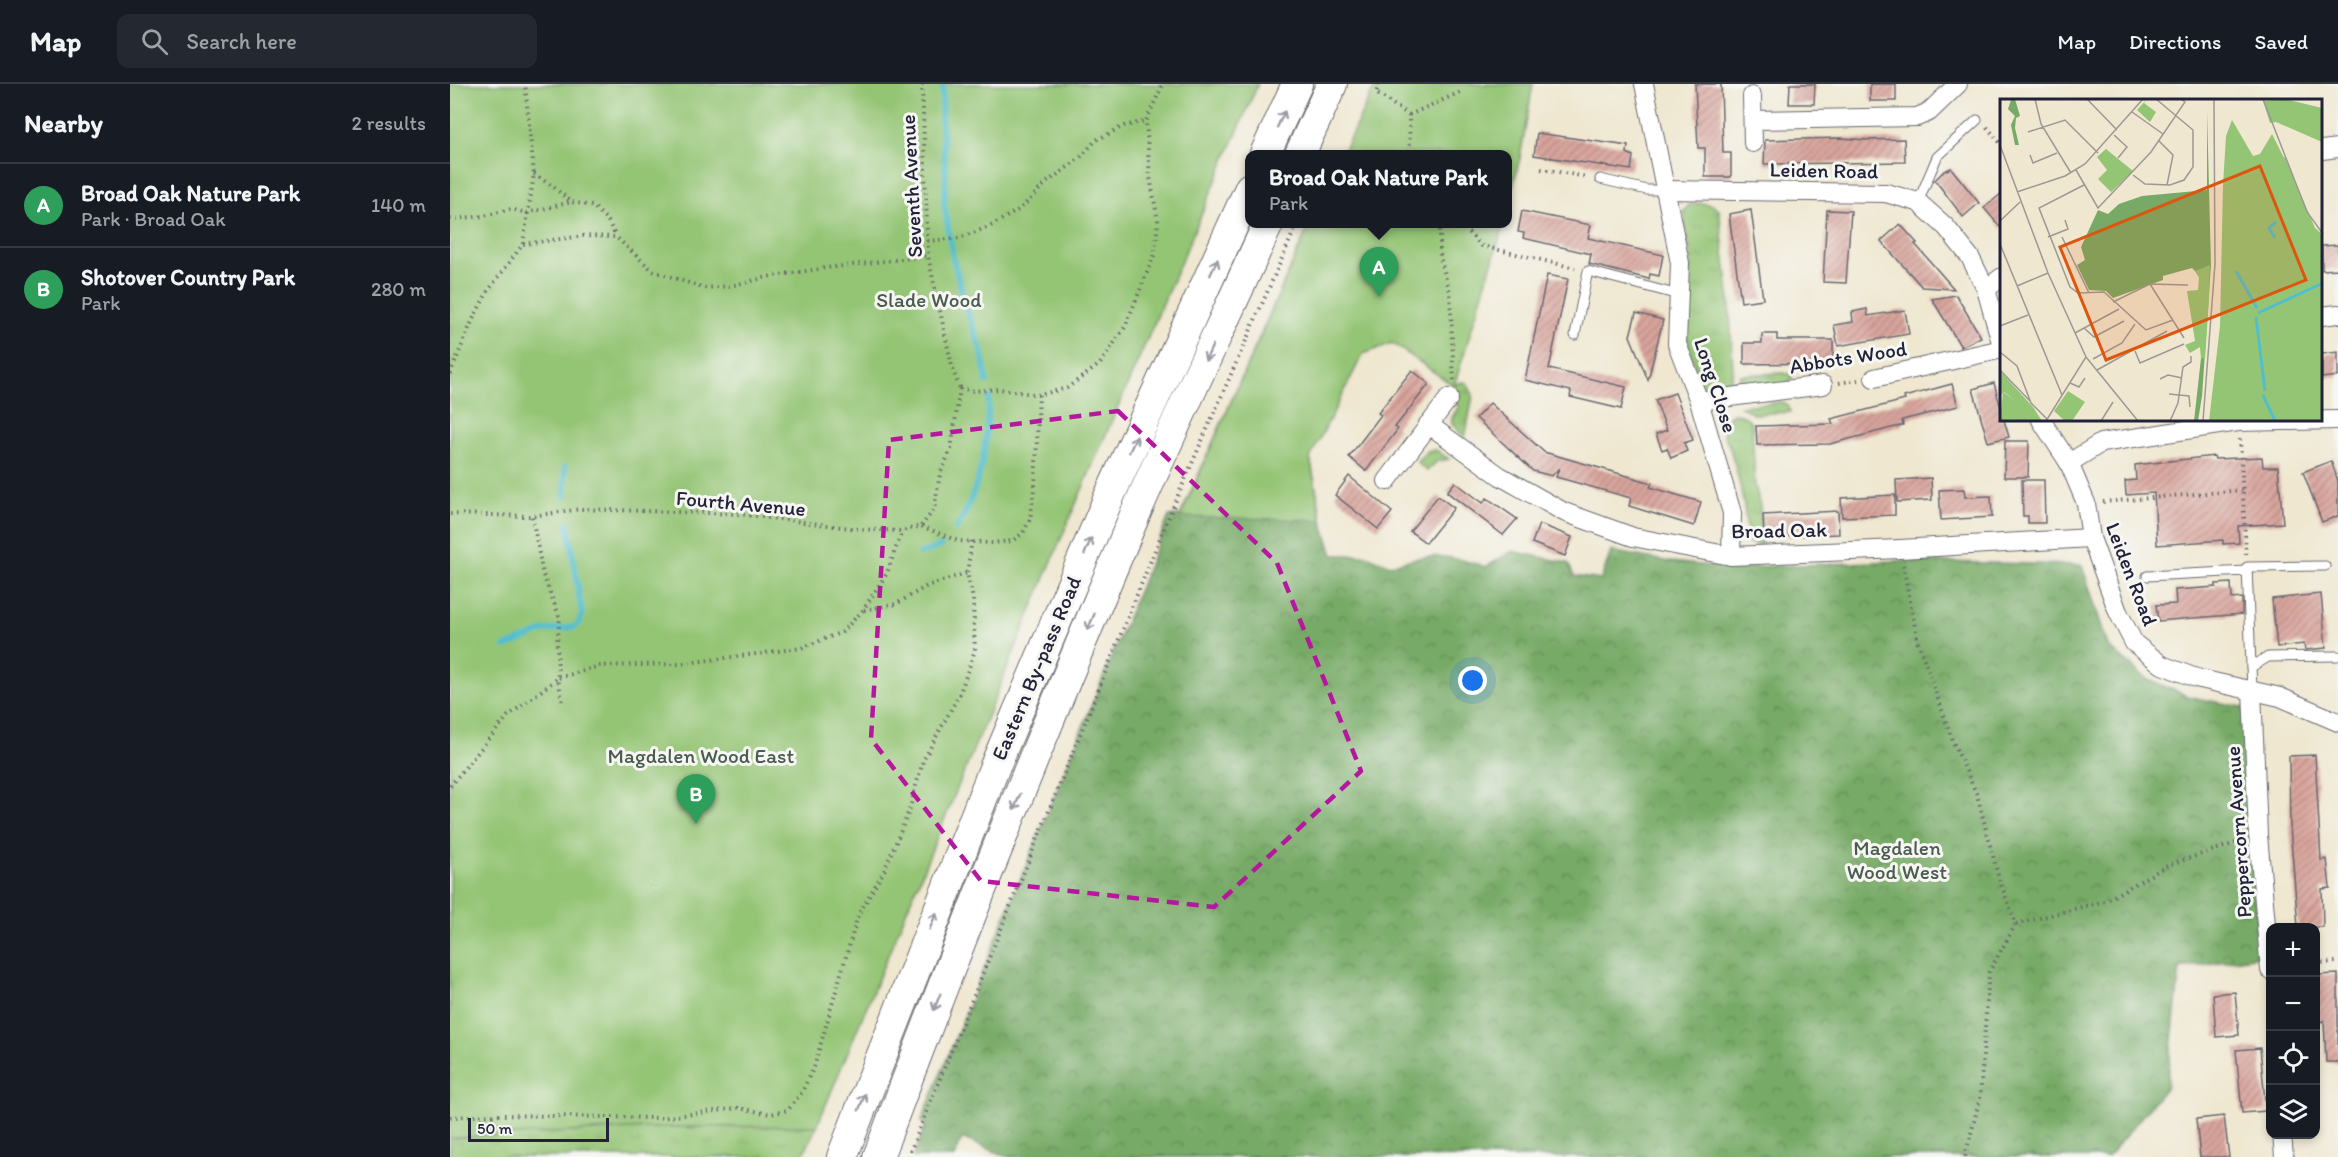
<!DOCTYPE html>
<html lang="en">
<head>
<meta charset="utf-8">
<style>
	body { margin:0; font-family:Itim,sans-serif; background:#242831; color:#f1f3f6 }
	.controls { position:absolute; right:18px; bottom:18px; display:grid; overflow:hidden; border-radius:12px; box-shadow:0 3px 9px #0003 }
	.controls button { width:54px; height:54px; display:grid; place-items:center; padding:0; border:0; border-bottom:2px solid #363941; background:#171b24; color:#f1f3f6; font:30px sans-serif }
	.scale { position:absolute; left:18px; bottom:15px; width:141px; box-sizing:border-box; padding-left:6px; border:3px solid #22223b; border-top:0; font-size:16px; line-height:21px; white-space:nowrap; color:#22223b; -webkit-text-stroke:4px #f6f6f2; paint-order:stroke }
	.you { position:absolute; left:1023px; top:597px; width:21px; height:21px; margin:-15px; border:4px solid #fff; border-radius:50%; background:#1a73e8; box-shadow:0 0 0 9px #1a73e833 }
	.badge { display:grid; place-items:center; width:39px; height:39px; border-radius:50%; background:#d93025; color:#fff; font-size:20px; font-weight:700 }
	.pin { position:absolute; translate:-50% -50px; filter:drop-shadow(0 2px 3px #0008) }
	.pin::after { content:''; position:absolute; top:32px; width:21px; height:18px; background:inherit; clip-path:polygon(0 0,100% 0,50% 100%) }
	.popup { position:absolute; left:795px; top:66px; width:267px; height:78px; box-sizing:border-box; display:grid; place-content:center; border-radius:12px; background:#171b24; filter:drop-shadow(0 2px 4px #0005); font-size:20px; white-space:nowrap; color:#9ea1a6 }
	.popup b { font-size:22px; color:#f1f3f6 }
	.popup::after { content:''; position:absolute; left:50%; top:100%; margin-left:-12px; border:12px solid transparent; border-top-color:#171b24 }
	.list { margin:0; padding:0; list-style:none }
	h2 { display:flex; justify-content:space-between; align-items:center; height:78px; margin:0; padding:0 24px; font-size:26px }
	h2 small { font-size:20px; font-weight:400; color:#9ea1a6 }
	.list li { display:grid; grid-template-columns:39px 1fr auto; gap:18px; align-items:center; box-sizing:border-box; height:84px; padding:0 24px; border-top:2px solid #363941 }
	.list b { display:block; font-size:22px; white-space:nowrap }
	.list p { margin:0; font-size:20px; white-space:nowrap; color:#9ea1a6 }
	.list em { font-size:20px; font-style:normal; color:#9ea1a6 }
	.icon { flex:none; width:33px; height:33px; fill:none; stroke:currentColor; stroke-width:2; stroke-linecap:round; stroke-linejoin:round }
	.map { position:relative; flex:none; width:1888px; height:1073px; overflow:hidden }
	header { display:flex; align-items:center; gap:36px; box-sizing:border-box; height:84px; padding:0 30px; background:#171b24; border-bottom:2px solid #363941 }
	header strong { font-size:28px }
	nav { display:flex; gap:33px; margin-inline-start:auto; font-size:21px }
	.search { width:420px; height:54px; background:#242831; display:flex; align-items:center; gap:15px; box-sizing:border-box; padding:0 21px; border-radius:12px; color:#9ea1a6; font-size:22px }
	main { display:flex }
	aside { flex:1; background:#171b24 }
	.map>svg:first-child { display:block }
	.grass { fill:url(#grass-tufts); stroke:#5b7458; stroke-width:1.5 }
	.forest { fill:url(#forest-crowns); stroke:#4c6650; stroke-width:1.5 }
	.green { fill:#94c575; stroke:#5b7458; stroke-width:1.5 }
	.lines { fill:none; stroke-linecap:round; stroke-linejoin:round }
	.stream { stroke:#52becc; stroke-width:6 }
	.building { fill:url(#building-hatch) }
	.service-casing { stroke:#6a676f; stroke-width:11 }
	.minor-casing { stroke:#6a676f; stroke-width:20 }
	.trunk-casing { stroke:#6a676f; stroke-width:32 }
	.path { stroke:#6a676f; stroke-width:4; stroke-dasharray:1.5 4.5; stroke-linecap:butt }
	.service { stroke:#fff; stroke-width:9 }
	.minor { stroke:#fff; stroke-width:18 }
	.trunk { stroke:#fff; stroke-width:30 }
	.oneway { stroke:#9c9ca7 }
	.marked { fill:none; stroke:#b5179e; stroke-width:4.5; stroke-dasharray:12 8; stroke-linejoin:round }
	.labels { text-anchor:middle; dominant-baseline:central; stroke-width:6; stroke-linejoin:round; paint-order:stroke }
	.street-label { font-size:21px; fill:#22223b; stroke:#f6f6f2 }
	.park-label { font-size:21px; fill:#4a5b4f; stroke:#f6f6f2 }
	.inset-river { fill:none; stroke:#52becc; stroke-width:3 }
	.inset-road { fill:none; stroke:#9d9894; stroke-width:1.5 }
	.view { fill:#de560e; fill-opacity:0.15; stroke:#de560e; stroke-width:3 }
	.inset-edge { fill:none; stroke:#22223b; stroke-width:3 }
</style>
</head>
<body>
<header>
<strong>Map</strong>
<div class="search"><svg class="icon" aria-label="search" viewBox="0 0 24 24"><circle cx="10" cy="10" r="6"/><path d="M15 15l6 6"/></svg>Search here</div>
<nav><a>Map</a><a>Directions</a><a>Saved</a></nav>
</header>
<main>
<aside>
<h2>Nearby<small>2 results</small></h2>
<ul class="list">
<li><span class="badge" style="background:#2e9e5b">A</span><div><b>Broad Oak Nature Park</b><p>Park · Broad Oak</p></div><em>140 m</em></li>
<li><span class="badge" style="background:#2e9e5b">B</span><div><b>Shotover Country Park</b><p>Park</p></div><em>280 m</em></li>
</ul>
</aside>
<div class="map">
<svg width="1888" height="1073" viewBox="0 0 1888 1073">
	<defs>
		<pattern id="grass-tufts" width="24" height="20" patternUnits="userSpaceOnUse" patternTransform="scale(1.5)"><rect width="24" height="20" fill="#94c575"/><path d="M3 7l-1-3M5 7V3M7 7l1-3M15 17l-1-3M17 17v-4M19 17l1-3" fill="none" stroke="#7fa966"/></pattern>
		<pattern id="forest-crowns" width="20" height="18" patternUnits="userSpaceOnUse" patternTransform="scale(1.5)"><rect width="20" height="18" fill="#7a6"/><path d="M2 6a3 3 0 1 1 6 0M12 15a3 3 0 1 1 6 0" fill="none" stroke="#618a55"/></pattern>
		<pattern id="building-hatch" width="6" height="6" patternUnits="userSpaceOnUse" patternTransform="scale(1.5)"><rect width="6" height="6" fill="#d9a59d"/><path d="M-1 1l2-2M0 6l6-6M5 7l2-2" fill="none" stroke="#b08681"/></pattern>
	</defs>
	<rect width="100%" height="100%" fill="#f6f6f2"/>
	<filter id="ink" filterUnits="userSpaceOnUse"><feTurbulence type="fractalNoise" baseFrequency=".0167" numOctaves="2"/><feDisplacementMap in="SourceGraphic" scale="12" xChannelSelector="R" yChannelSelector="G"/><feConvolveMatrix kernelMatrix="1 2 1 2 8 2 1 2 1" color-interpolation-filters="sRGB"/></filter>
	<filter id="wash" filterUnits="userSpaceOnUse"><feTurbulence type="fractalNoise" baseFrequency=".008" numOctaves="4" result="noise"/><feDisplacementMap in="SourceGraphic" scale="24" xChannelSelector="R" yChannelSelector="G"/><feGaussianBlur stdDeviation="1.35" result="paint"/><feColorMatrix in="noise" values="0 0 0 0 0 0 0 0 0 0 0 0 0 0 0 0 0 1.4 0 .05"/><feComposite in="paint" operator="in"/></filter>
	<g filter="url(#wash)">
		<rect width="100%" height="100%" fill="#efe7d0"/>
		<!-- grass -->
		<g class="grass">
			<polygon points="1251,119 1262,121 1269,126 1279,210 1283,287 1279,301 1274,305 1260,306 1249,298 1236,251 1236,202 1241,176 1233,128 1239,121"/>
			<polygon points="1333,289 1343,291 1339,300 1288,305 1290,291"/>
			<polygon points="1012,298 1017,299 1023,311 1015,354 1002,340 1002,334 1009,322 1001,317 1004,301"/>
			<polygon points="1331,318 1337,320 1341,328 1303,330 1291,322"/>
			<path d="M1284,329l12,4 6,6 3,63 5,19 2,34 -1,5 -3,2 -10,-4c-2,-32 -8,-63 -18,-94 -2,-7 -8,-13 -7,-22 0,-7 5,-10 11,-13z"/>
			<polygon points="981,366 986,366 999,375 987,377 977,387 967,378 976,368"/>
			<polygon points="367,1042 352,1073 0,1073 0,1054 219,1043"/>
		</g>
		<!-- forest -->
		<path class="forest" d="M860,140v234l12,62 11,35h34l23,10c39,-12 58,-11 96,2l26,-16 56,12 6,13 27,4 10,-29 60,11 60,6 165,-7 186,4 26,81 40,34 43,17 57,11 11,248 -79,12 -13,118 -59,71h-1100l-46,-19 -7,19h-42l13,-33 -5,-2 248,-606h11z"/>
		<!-- green -->
		<g class="green">
			<polygon points="0,0 808,0 618,438 367,1042 219,1043 0,1054"/>
			<polygon points="926,0 1083,0 1070,74 1058,122 1058,70 892,70"/>
			<polygon points="860,140 1054,140 1004,302 942,259 913,270 860,374 872,436 730,433"/>
		</g>
		<g class="lines">
			<!-- stream -->
			<g class="stream">
				<polyline points="493,0 491,37 496,91 494,120 503,174 517,226 532,269 537,298"/>
				<polyline points="115,412 115,383"/>
				<path d="M506,445c26,-42 30,-82 33,-131"/>
				<polyline points="470,470 491,462"/>
				<polyline points="55,563 93,547 124,543 130,537 132,530 118,440"/>
			</g>
		</g>
		<g id="blocks">
			<!-- building -->
			<g class="building">
				<polygon points="1245,0 1271,0 1273,69 1281,69 1281,93 1255,93 1255,64 1248,64"/>
				<polygon points="1340,0 1365,0 1364,20 1339,20"/>
				<rect x="1420" y="0" width="26" height="17"/>
				<polygon points="1087,49 1178,62 1177,69 1183,72 1181,86 1084,71"/>
				<polygon points="1391,54 1416,56 1454,55 1455,78 1314,80 1315,56"/>
				<polygon points="1501,84 1529,119 1513,133 1485,96 1494,87"/>
				<polygon points="1552,109 1552,145 1534,124"/>
				<polygon points="1301,126 1313,215 1291,218 1279,130"/>
				<polygon points="1377,126 1401,127 1396,199 1373,198"/>
				<polygon points="1072,127 1141,141 1138,154 1213,171 1209,192 1200,190 1199,195 1139,180 1141,170 1073,154 1074,149 1068,148"/>
				<polygon points="1450,140 1467,159 1465,160 1504,205 1472,203 1431,157"/>
				<polygon points="1888,161 1888,185 1872,186 1872,162"/>
				<polygon points="1097,191 1118,195 1099,285 1176,303 1171,325 1120,313 1121,307 1075,296"/>
				<polygon points="1506,211 1531,253 1511,263 1482,215"/>
				<polygon points="1417,225 1418,232 1455,226 1459,250 1388,262 1384,241 1403,238 1402,228"/>
				<polygon points="1186,229 1213,236 1198,296 1180,252"/>
				<polygon points="1312,250 1327,250 1327,256 1383,256 1383,279 1294,280 1294,259 1312,259"/>
				<polygon points="1888,268 1888,292 1872,294 1872,270"/>
				<polygon points="962,286 979,300 945,343 948,345 916,387 899,373 931,331 928,329"/>
				<polygon points="1544,299 1552,328 1552,336 1554,336 1559,353 1538,358 1523,305"/>
				<polygon points="1502,300 1508,322 1452,336 1453,341 1380,360 1307,361 1306,342 1383,340 1381,335 1455,316 1454,313"/>
				<polygon points="1225,309 1243,356 1234,359 1237,367 1221,374 1217,364 1212,366 1206,350 1217,346 1205,316"/>
				<polygon points="1040,319 1094,368 1202,399 1200,403 1251,418 1244,442 1179,422 1181,414 1106,393 1109,384 1102,392 1083,387 1026,334"/>
				<polygon points="1555,357 1579,357 1578,393 1554,393"/>
				<polygon points="1764,372 1765,375 1812,373 1813,383 1828,383 1833,439 1788,442 1789,459 1773,460 1773,456 1707,461 1704,409 1676,411 1675,397 1686,396 1685,381"/>
				<polygon points="1881,377 1888,397 1888,432 1872,438 1853,388"/>
				<polygon points="899,392 942,428 928,445 885,411"/>
				<polygon points="1481,394 1482,416 1447,418 1446,396"/>
				<polygon points="1572,396 1594,396 1595,439 1578,439 1578,432 1573,432"/>
				<polygon points="1005,398 1033,419 1037,414 1067,435 1053,451 997,408"/>
				<polygon points="1514,405 1515,413 1541,412 1542,433 1491,436 1489,406"/>
				<polygon points="1445,411 1445,431 1392,433 1391,414"/>
				<polygon points="988,412 1004,424 976,459 960,447"/>
				<polygon points="1388,427 1389,450 1314,453 1313,431"/>
				<polygon points="1089,440 1122,453 1115,472 1082,459"/>
				<polygon points="1781,499 1782,515 1792,514 1792,530 1708,537 1706,521 1726,520 1725,506 1766,503 1766,500"/>
				<polygon points="1871,510 1876,564 1855,566 1854,560 1827,563 1822,515"/>
				<polygon points="1865,671 1871,776 1877,775 1880,804 1872,805 1873,843 1848,843 1840,742 1839,672"/>
				<polygon points="1888,890 1888,978 1876,978 1874,937 1868,938 1866,891"/>
				<polygon points="1785,908 1789,951 1766,953 1763,910"/>
				<polygon points="1810,964 1816,1027 1792,1029 1786,966"/>
				<polygon points="1774,1032 1779,1073 1750,1073 1746,1035"/>
			</g>
		</g>
	</g>
	<g filter="url(#ink)">
		<use href="#blocks" fill-opacity="0" stroke="#6a676f" stroke-width="1.5"/>
		<g class="lines">
			<defs>
				<g id="service">
					<polyline points="1150,95 1197,106 1215,106"/>
					<polyline points="1468,118 1487,73 1527,36"/>
					<polyline points="1125,251 1138,187 1229,211"/>
					<polyline points="1697,492 1797,487"/>
					<polyline points="1801,583 1818,573 1888,572"/>
					<polyline points="1802,606 1797,483 1875,482"/>
				</g>
				<g id="minor">
					<polyline points="1194,0 1230,179 1227,260 1249,317 1282,429 1281,472"/>
					<polyline points="1302,12 1303,59"/>
					<polyline points="1303,36 1467,33 1479,28 1508,0"/>
					<polyline points="1872,66 1888,64"/>
					<polyline points="1215,106 1436,109 1468,118 1496,143 1520,173 1536,205 1552,262"/>
					<polyline points="1536,205 1552,193"/>
					<polyline points="1872,232 1888,230"/>
					<polyline points="1424,294 1552,265"/>
					<polyline points="1249,317 1373,301"/>
					<polyline points="1591,336 1619,379 1636,419 1641,454 1668,528 1684,559 1712,581 1746,594 1830,613 1888,638"/>
					<polyline points="978,340 1050,392 1114,428 1183,453 1281,472 1450,465 1641,454"/>
					<polyline points="1619,379 1651,359 1788,338 1888,336"/>
					<polyline points="937,397 999,314"/>
					<polyline points="1802,606 1808,751 1820,886"/>
					<polyline points="1832,1050 1834,1073"/>
				</g>
				<g id="trunk">
					<polyline points="815,70 847,0"/>
					<polyline points="850,70 882,0"/>
					<polyline points="392,1073 545,682 659,413 800,104"/>
					<path d="M428,1073c81,-217 168,-433 259,-647 42,-96 88,-191 131,-286"/>
				</g>
			</defs>
			<!-- service casing -->
			<use href="#service" class="service-casing"/>
			<!-- minor casing -->
			<use href="#minor" class="minor-casing"/>
			<!-- trunk casing -->
			<use href="#trunk" class="trunk-casing"/>
			<!-- path -->
			<g class="path">
				<polyline points="472,0 478,172 503,287 510,304"/>
				<polyline points="929,0 926,9 959,31 960,70"/>
				<polyline points="959,31 1013,7"/>
				<polyline points="1537,43 1552,61"/>
				<polyline points="1091,85 1137,93"/>
				<polyline points="84,90 105,104 121,118 143,122 158,137 166,153"/>
				<polyline points="0,135 34,132 61,125 77,129 121,118"/>
				<polyline points="990,140 990,173 1000,209 1004,299"/>
				<polyline points="1010,140 1032,162 1125,184"/>
				<polyline points="477,157 509,154 539,143 570,125 596,99 630,74 646,56 674,42 696,37"/>
				<polyline points="73,160 133,152 166,153 203,187 254,204 280,202 322,192 376,184 478,172"/>
				<polyline points="0,290 22,237 38,207 73,160 84,90 75,0"/>
				<polyline points="1389,299 1408,296"/>
				<polyline points="510,304 524,307 550,305 589,311 617,304 650,280 675,243 705,169 708,137 700,93 696,37 713,0"/>
				<polyline points="1790,355 1796,470"/>
				<polyline points="1653,418 1793,406"/>
				<polyline points="0,430 82,432 131,425 289,430 408,445 452,447 471,442 508,457 541,459 562,457 573,449 580,435 585,401 589,311"/>
				<polyline points="471,442 484,426 490,390 501,365 510,304"/>
				<polyline points="1453,481 1468,558 1503,658 1527,711 1549,795 1566,840 1539,888 1530,1014 1515,1073"/>
				<polyline points="414,526 446,520 477,502 517,489"/>
				<polyline points="112,617 108,594 150,582 229,580 351,564 392,548 413,526 437,489 452,447"/>
				<polyline points="0,702 58,632 108,594 107,558 110,534 93,491 82,432"/>
				<polyline points="1566,840 1655,817 1718,781 1792,757"/>
				<polyline points="1866,879 1888,878"/>
				<polyline points="0,1033 52,1031 211,1034 288,1024 321,1030 338,1026 352,1008 364,983 408,831 434,787 459,727 473,677 510,609 525,566 523,515 517,489 522,456"/>
				<polyline points="458,1073 719,432 847,140"/>
			</g>
			<!-- service -->
			<use href="#service" class="service"/>
			<!-- minor -->
			<use href="#minor" class="minor"/>
			<!-- trunk -->
			<use href="#trunk" class="trunk"/>
		</g>
		<!-- one-way arrows -->
		<defs><path id="oneway-shaft" d="M-6 0H5M1.5-3L5.5 0L1.5 3" fill="none" stroke-width="1.6" stroke-linecap="round" stroke-linejoin="round" transform="scale(1.5)"/></defs>
		<g class="oneway">
			<use href="#oneway-shaft" transform="translate(831 35) rotate(-65)"/>
			<use href="#oneway-shaft" transform="translate(764 183) rotate(-65)"/>
			<use href="#oneway-shaft" transform="translate(759 269) rotate(115)"/>
			<use href="#oneway-shaft" transform="translate(683 360) rotate(-65)"/>
			<use href="#oneway-shaft" transform="translate(638 462) rotate(-67)"/>
			<use href="#oneway-shaft" transform="translate(641 538) rotate(113)"/>
			<use href="#oneway-shaft" transform="translate(567 718) rotate(112)"/>
			<use href="#oneway-shaft" transform="translate(483 837) rotate(-68)"/>
			<use href="#oneway-shaft" transform="translate(487 918) rotate(112)"/>
			<use href="#oneway-shaft" transform="translate(412 1018) rotate(-69)"/>
		</g>
	</g>
	<!-- marked area -->
	<path class="marked" d="M668,327l159,152 84,208 -147,136 -233,-26 -110,-142 18,-299z"/>
	<g class="labels">
		<!-- street labels -->
		<g class="street-label">
			<text transform="translate(1374 86) rotate(1)">Leiden Road</text>
			<text transform="translate(461 102) rotate(-93)">Seventh Avenue</text>
			<text transform="translate(1398 273) rotate(-9)">Abbots Wood</text>
			<text transform="translate(1266 301) rotate(72)">Long Close</text>
			<text transform="translate(291 419) rotate(5)">Fourth Avenue</text>
			<text transform="translate(1329 446) rotate(-1)">Broad Oak</text>
			<text transform="translate(1682 490) rotate(69)">Leiden Road</text>
			<text transform="translate(586 584) rotate(-67)">Eastern By-pass Road</text>
			<text transform="translate(1788 748) rotate(-94)">Peppercorn Avenue</text>
		</g>
		<!-- park labels -->
		<g class="park-label">
			<text x="479" y="215">Slade Wood</text>
			<text x="251" y="671">Magdalen Wood East</text>
			<text x="1447" y="763">Magdalen<tspan x="1447" dy="24">Wood West</tspan></text>
		</g>
	</g>
	<!-- overview -->
	<g transform="translate(1550 15)">
		<rect width="322" height="322" fill="#efe7d0"/>
		<path d="M147,0l-3,4 12,9 -6,10 -13,-12zM232,21l21,36 7,-2 12,-20 12,24 -61,27 3,-49zM3,293l10,7 -7,6 27,2 9,14h-42z" fill="#94c575"/>
		<path d="M15,0l5,17 -4,2 -1,10 4,17h-4l-4,-20 4,-9 -7,-7 3,-9zM207,12l4,154 -9,131 -4,25h-4l7,-63 -2,-81 -4,-6 -3,-3 -29,8v4l-50,18 -7,-7 -17,-1 -12,-25 8,-5 -4,-13 17,-37 10,4 11,-10 23,-8 65,-6z" fill="#7a6"/>
		<path d="M285,0l37,9v34l-46,-20 -6,1 -7,-22zM106,50l27,22 -22,21 -13,-13 9,-9 -10,-13zM285,58l30,71 7,6v187h-113l11,-95 3,-141zM210,166l-1,33 -4,61 -4,-1 -1,-11 -10,6 -5,-8 10,-4 -8,-50 11,-1 1,-13 -4,-6zM0,272l33,36 -12,6 -16,-8 8,-6 -9,-7 -4,4zM68,292l17,11 -13,19h-7l-11,-10z" fill="#94c575"/>
		<path class="inset-river" d="M275,139l-6,-10 7,-6M236,172l21,37M258,214l65,-30M256,218l9,74M263,296l12,26"/>
		<path class="inset-road" d="M35,0l6,25 30,49M87,0l30,31M263,0l44,113 16,22M132,13l31,22M28,33l37,-12 33,33M114,36l13,12 -9,11M159,42l14,14 -6,30M0,46l48,128 38,84 -40,64M30,56l3,8 24,-10M76,71l22,38 53,-56 34,-50 -4,-3M133,76l12,9 25,1 14,-5 9,-13v-37l-37,-31M84,86l-45,23 31,79 8,6 26,-1 42,38 27,-10M17,93l48,-16 20,-12 58,-65M0,122l20,-19M48,138l20,-8 -3,-9M62,138l27,56M0,145l62,151M150,185l34,54M17,187l31,-13M113,203l37,-18 38,1M0,227l28,-11M84,229l10,9 30,-16M75,234l44,-24M135,252l5,12 44,-19M0,253l17,14 14,37 16,16M86,258l52,64M93,260l29,-16 13,-19M0,271l30,31M97,271l70,-39M160,280l8,-4 14,3M70,284l9,4 6,-9M169,295l20,2 1,11M101,322l12,-19M170,322l8,-18 5,-36 8,-5v-6M203,322l12,-157 -1,-165"/>
		<path class="view" d="M260,67l46,114 -200,80 -46,-113z"/>
		<rect width="322" height="322" class="inset-edge"/>
	</g>
</svg>
<div class="controls">
<button>+</button>
<button>−</button>
<button><svg class="icon" aria-label="locate" viewBox="0 0 24 24"><circle cx="12" cy="12" r="6"/><path d="M12 2v4M12 18v4M2 12h4M18 12h4"/></svg></button>
<button><svg class="icon" aria-label="layers" viewBox="0 0 24 24"><path d="M12 4l9 5-9 5-9-5zM3 14l9 5 9-5"/></svg></button>
</div>
<div class="scale">50 m</div>
<div class="you"></div>
<div class="pin badge" style="left:929px;top:213px;background:#2e9e5b">A</div>
<div class="popup"><b>Broad Oak Nature Park</b>Park</div>
<div class="pin badge" style="left:246px;top:740px;background:#2e9e5b">B</div>
</div>
</main>
</body>
</html>
